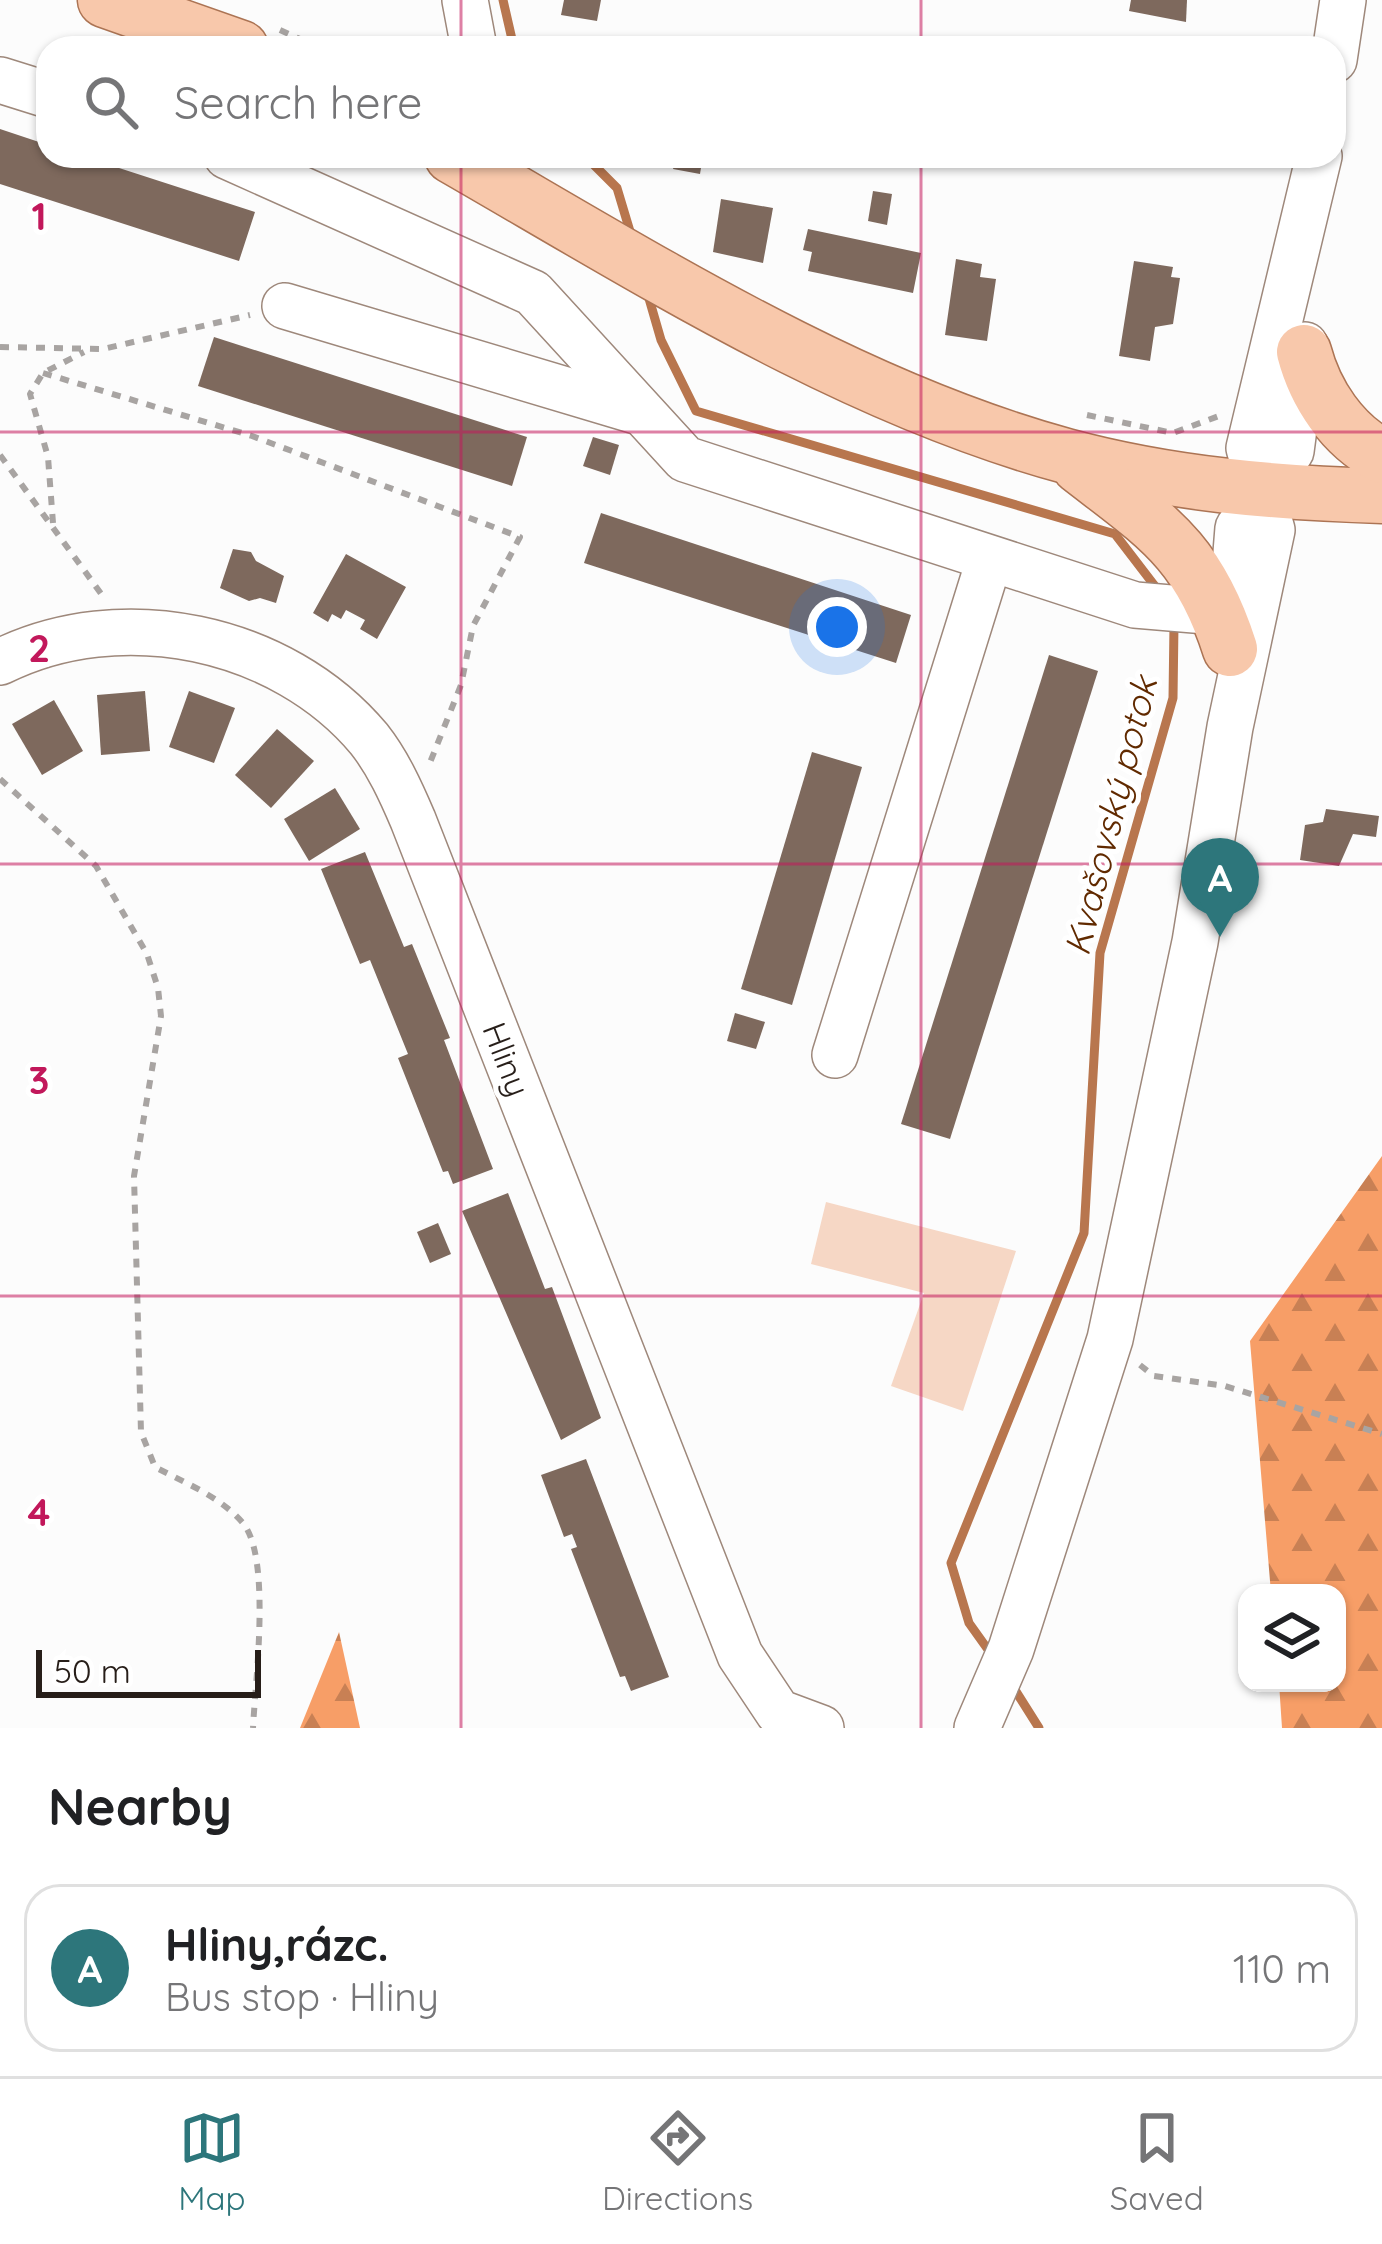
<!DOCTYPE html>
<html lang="en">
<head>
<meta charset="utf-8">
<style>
	body { margin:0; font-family:Quicksand,sans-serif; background:#f2f2f2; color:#202124 }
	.controls { position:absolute; right:36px; bottom:36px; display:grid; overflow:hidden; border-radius:24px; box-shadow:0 3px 9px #0004 }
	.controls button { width:108px; height:108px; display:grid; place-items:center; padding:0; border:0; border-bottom:3px solid #e0e0e0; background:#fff; color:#202124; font:60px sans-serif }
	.scale { position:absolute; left:36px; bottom:30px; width:225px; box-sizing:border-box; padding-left:12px; border:6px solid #271e19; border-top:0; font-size:33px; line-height:42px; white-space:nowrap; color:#271e19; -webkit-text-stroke:9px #fff; paint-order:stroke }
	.you { position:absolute; left:837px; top:627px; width:42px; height:42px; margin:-30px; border:9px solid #fff; border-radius:50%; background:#1a73e8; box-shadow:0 0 0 18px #1a73e833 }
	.badge { display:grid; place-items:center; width:78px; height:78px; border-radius:50%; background:#2d767b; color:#fff; font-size:39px; font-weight:700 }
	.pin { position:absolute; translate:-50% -99px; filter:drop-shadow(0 3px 6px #0008) }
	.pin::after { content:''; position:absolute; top:63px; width:42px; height:36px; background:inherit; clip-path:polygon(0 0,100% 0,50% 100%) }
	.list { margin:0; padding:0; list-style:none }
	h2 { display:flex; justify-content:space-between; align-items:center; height:156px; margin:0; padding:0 48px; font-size:51px }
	h2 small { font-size:39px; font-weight:400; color:#757577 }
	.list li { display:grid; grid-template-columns:78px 1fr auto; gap:36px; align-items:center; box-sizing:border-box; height:168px; margin:0 24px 24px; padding:0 24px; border:3px solid #e0e0e0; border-radius:36px }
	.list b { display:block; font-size:45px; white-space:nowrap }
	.list p { margin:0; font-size:39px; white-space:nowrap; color:#757577 }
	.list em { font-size:39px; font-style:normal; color:#757577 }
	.icon { flex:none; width:66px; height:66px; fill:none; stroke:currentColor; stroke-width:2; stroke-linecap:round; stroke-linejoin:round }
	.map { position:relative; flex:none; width:1382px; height:1728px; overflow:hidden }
	.search { position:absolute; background:#fff; box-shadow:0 3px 9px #0004; left:36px; right:36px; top:36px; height:132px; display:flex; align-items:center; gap:30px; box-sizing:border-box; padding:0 42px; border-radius:36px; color:#757577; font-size:45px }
	.sheet { height:348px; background:#fff }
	nav { display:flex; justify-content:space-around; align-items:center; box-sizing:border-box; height:168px; border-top:3px solid #e0e0e0; background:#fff; font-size:33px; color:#757577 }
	nav a { display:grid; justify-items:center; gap:6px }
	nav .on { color:#2d767b }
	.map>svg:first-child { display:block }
	.forest { fill:url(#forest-firs) }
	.pitch { fill:#f6d7c5 }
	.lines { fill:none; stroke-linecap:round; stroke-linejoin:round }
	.stream { stroke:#b8764e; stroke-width:9 }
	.building { fill:#7e695d }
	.minor-casing { stroke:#9e887b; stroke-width:48 }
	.major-casing { stroke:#ac7454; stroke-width:57 }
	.path { stroke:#a8a4a2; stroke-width:6; stroke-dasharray:9 9; stroke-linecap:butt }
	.minor { stroke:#fff; stroke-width:45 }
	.major { stroke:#f8c8ab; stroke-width:54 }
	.grid { fill:none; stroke:#c2185b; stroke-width:3; stroke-opacity:0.55 }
	.labels { text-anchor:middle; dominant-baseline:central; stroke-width:10; stroke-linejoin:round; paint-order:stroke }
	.street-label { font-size:33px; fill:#271e19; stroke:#fff }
	.water-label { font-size:36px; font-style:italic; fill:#612a00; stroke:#fff }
	.grid-label { font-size:39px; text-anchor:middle; font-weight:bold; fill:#c2185b; stroke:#fff; stroke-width:10; stroke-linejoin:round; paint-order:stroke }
</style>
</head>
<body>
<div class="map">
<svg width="1382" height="1728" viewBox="0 0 1382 1728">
	<defs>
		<pattern id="forest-firs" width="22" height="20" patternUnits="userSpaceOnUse" patternTransform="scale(3)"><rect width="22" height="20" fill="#f79e67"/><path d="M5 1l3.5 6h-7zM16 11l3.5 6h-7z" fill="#c88054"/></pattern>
	</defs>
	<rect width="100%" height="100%" fill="#fcfcfc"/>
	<!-- forest -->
	<g class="forest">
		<polygon points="1382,1156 1382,1728 1282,1728 1279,1683 1337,1683 1337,1593 1271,1593 1250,1341"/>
		<polygon points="339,1632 360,1728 300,1728"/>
	</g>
	<!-- pitch -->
	<polygon class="pitch" points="826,1202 1016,1251 963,1411 891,1386 924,1293 811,1264"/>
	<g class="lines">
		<!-- stream -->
		<g class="stream">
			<polyline points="503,0 514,48"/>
			<polyline points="585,156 617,188 632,238"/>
			<polyline points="648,295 661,340 696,411 1115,534 1161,594"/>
			<polyline points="994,1658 969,1623 951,1563 1084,1233 1100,953 1173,698 1174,624"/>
			<polyline points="1010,1682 1039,1728"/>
		</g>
	</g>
	<!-- building -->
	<g class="building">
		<polygon points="564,0 601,0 597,21 561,15"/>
		<polygon points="1131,0 1187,0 1186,22 1129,11"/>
		<polygon points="0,129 48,145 48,156 82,156 255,212 239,261 0,184"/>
		<polygon points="677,156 703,156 700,174 673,169"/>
		<polygon points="873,191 892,194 887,225 868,221"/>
		<polygon points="721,199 773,208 763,263 713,252"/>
		<polygon points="808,229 921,253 913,293 808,271 812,252 803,250"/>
		<polygon points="956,259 982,264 980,277 996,279 987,341 945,335"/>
		<polygon points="1134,261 1173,267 1171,277 1180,278 1173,324 1155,327 1150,361 1119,356"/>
		<polygon points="214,337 527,437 512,486 198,386"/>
		<polygon points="593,437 619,445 610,475 583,466"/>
		<polygon points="601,513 911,615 896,663 584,563"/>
		<polygon points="233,549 251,552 256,561 284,576 276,603 260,598 249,601 220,588"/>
		<polygon points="346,554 406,587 377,639 360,629 365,620 346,610 341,619 332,614 328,622 313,613"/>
		<polygon points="1049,655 1098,671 950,1139 901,1124"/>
		<polygon points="145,691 150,751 101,755 97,695"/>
		<polygon points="189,691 235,708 214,763 169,747"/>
		<polygon points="54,700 83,751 42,775 12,724"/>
		<polygon points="277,729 314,761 271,808 235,775"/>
		<polygon points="812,752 862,767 792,1005 741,989"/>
		<polygon points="335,788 360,829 309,861 284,819"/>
		<polygon points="1326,809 1379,816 1376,837 1353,834 1339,866 1300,860 1305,825 1323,822"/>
		<polygon points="365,852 404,947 412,944 450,1038 444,1040 493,1169 453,1184 448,1171 443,1172 398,1058 408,1054 370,960 360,964 321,869"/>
		<polygon points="735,1013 765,1022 756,1049 727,1041"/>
		<polygon points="508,1193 545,1289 552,1287 601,1418 561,1440 462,1211"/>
		<polygon points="438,1223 451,1254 430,1263 417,1232"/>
		<polygon points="586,1459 669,1677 631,1691 625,1676 620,1677 571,1549 577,1547 572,1534 564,1537 541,1475"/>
	</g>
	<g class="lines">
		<defs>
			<g id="minor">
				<polyline points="465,0 474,48"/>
				<polyline points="1334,60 1343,0"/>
				<polyline points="0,80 48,95"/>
				<polyline points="227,156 533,293 685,459 1135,605 1218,612"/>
				<polyline points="285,306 636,411"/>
				<polyline points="1230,627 1238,528 1291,451 1305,345"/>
				<path d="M0,662c120,-60 282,-27 369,77 19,24 32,53 44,81l327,835 38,57 43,16"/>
				<polyline points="835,1055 989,561"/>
				<polyline points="977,1728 1011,1649 1110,1339 1195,942 1230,727 1272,530 1249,448 1319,156"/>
			</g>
			<g id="major">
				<polyline points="105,0 241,48"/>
				<path d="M452,156c193,111 397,241 614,300 103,28 210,37 316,40"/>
				<path d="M1304,352c11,42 38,83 78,104"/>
				<path d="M1079,466c77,60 119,83 151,183"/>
			</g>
		</defs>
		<!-- minor casing -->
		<use href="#minor" class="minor-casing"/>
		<!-- major casing -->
		<use href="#major" class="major-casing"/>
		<!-- path -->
		<g class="path">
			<polyline points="280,30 320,48"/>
			<polyline points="0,347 103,349 250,315"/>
			<polyline points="43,373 252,436 520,537 473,626 461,685 429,765"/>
			<polyline points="1087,415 1173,433 1219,416"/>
			<polyline points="0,455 105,599"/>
			<polyline points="53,523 48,457 30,394 43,373 84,352"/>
			<path d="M0,779l96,87 51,88 11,34 3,28 -27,160 7,256 14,35c30,16 64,29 87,55 30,33 13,161 11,206"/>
			<polyline points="1140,1365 1154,1376 1225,1386 1382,1434"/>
		</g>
		<!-- minor -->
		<use href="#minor" class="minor"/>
		<!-- major -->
		<use href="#major" class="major"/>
	</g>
	<!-- grid -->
	<path class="grid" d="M461,0v48M921,0v48M461,156v1572M921,156v1572M0,432h1382M0,864h1382M0,1296h1382"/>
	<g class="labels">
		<!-- street labels -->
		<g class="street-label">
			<text transform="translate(507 1059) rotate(69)">Hliny</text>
		</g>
		<!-- water labels -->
		<g class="water-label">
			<text transform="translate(1110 816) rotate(-76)">Kvašovský potok</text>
		</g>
	</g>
	<g class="grid-label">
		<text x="39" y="230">1</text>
		<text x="39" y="662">2</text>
		<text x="39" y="1094">3</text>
		<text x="39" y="1526">4</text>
	</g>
</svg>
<div class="controls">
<button><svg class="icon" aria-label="layers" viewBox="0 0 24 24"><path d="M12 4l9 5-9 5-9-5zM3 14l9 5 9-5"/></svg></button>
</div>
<div class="scale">50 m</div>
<div class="you"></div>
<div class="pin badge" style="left:1220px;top:937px">A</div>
<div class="search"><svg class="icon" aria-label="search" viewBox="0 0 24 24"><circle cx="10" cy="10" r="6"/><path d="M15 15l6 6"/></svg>Search here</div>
</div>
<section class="sheet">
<h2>Nearby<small></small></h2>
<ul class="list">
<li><span class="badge">A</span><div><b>Hliny,rázc.</b><p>Bus stop · Hliny</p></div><em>110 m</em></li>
</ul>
</section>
<nav>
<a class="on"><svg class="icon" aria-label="map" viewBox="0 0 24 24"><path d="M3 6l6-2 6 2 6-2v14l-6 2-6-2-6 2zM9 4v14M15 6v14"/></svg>Map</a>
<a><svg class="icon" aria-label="directions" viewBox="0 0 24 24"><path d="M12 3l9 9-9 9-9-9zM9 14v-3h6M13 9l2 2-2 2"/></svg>Directions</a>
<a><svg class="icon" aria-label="saved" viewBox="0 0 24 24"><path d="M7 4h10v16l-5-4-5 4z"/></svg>Saved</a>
</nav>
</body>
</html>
